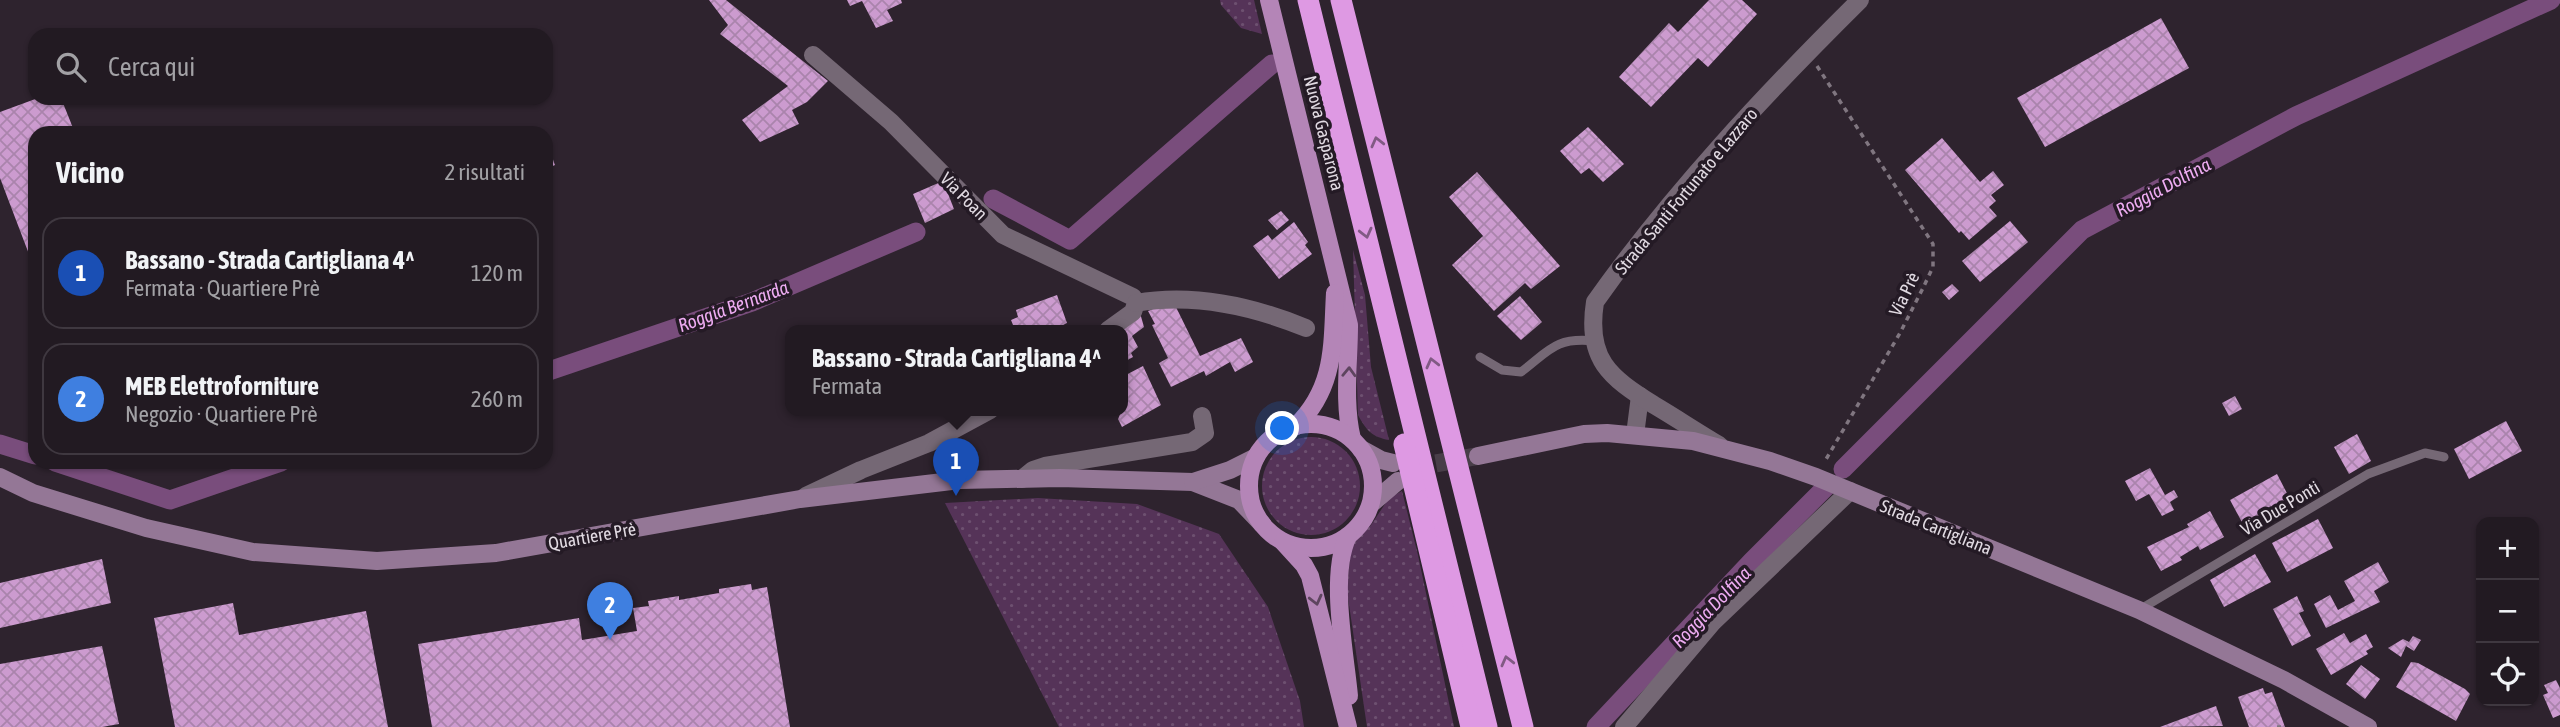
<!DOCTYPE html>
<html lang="it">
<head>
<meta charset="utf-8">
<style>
	body { margin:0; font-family:"Asap Condensed",sans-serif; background:#2a232a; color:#f1f3f6 }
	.controls { position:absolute; right:21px; bottom:21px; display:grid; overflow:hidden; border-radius:14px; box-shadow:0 2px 5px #0004 }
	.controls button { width:63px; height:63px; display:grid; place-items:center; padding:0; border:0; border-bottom:2px solid #3f3840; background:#221a22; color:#f1f3f6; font:35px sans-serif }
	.you { position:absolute; left:1283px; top:429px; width:24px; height:24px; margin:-18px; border:5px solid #fff; border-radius:50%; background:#1a73e8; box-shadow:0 0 0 10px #1a73e833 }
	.badge { display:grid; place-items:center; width:46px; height:46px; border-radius:50%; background:#63d469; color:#fff; font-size:23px; font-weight:700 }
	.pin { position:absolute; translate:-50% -58px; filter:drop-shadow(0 2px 4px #0008) }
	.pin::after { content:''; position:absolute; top:37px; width:24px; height:21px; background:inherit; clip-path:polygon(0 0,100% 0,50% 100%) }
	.popup { position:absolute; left:785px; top:325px; width:343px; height:91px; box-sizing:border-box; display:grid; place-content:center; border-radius:14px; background:#221a22; filter:drop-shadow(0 2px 5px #0005); font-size:23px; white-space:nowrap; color:#a2a1a5 }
	.popup b { font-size:26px; color:#f1f3f6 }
	.popup::after { content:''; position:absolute; left:50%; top:100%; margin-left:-14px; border:14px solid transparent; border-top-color:#221a22 }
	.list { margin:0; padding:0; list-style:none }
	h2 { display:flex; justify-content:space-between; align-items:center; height:91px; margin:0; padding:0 28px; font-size:30px }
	h2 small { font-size:23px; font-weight:400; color:#a2a1a5 }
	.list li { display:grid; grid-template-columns:46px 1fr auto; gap:21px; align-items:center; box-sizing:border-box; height:112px; margin:0 14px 14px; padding:0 14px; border:2px solid #3f3840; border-radius:21px }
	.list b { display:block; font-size:26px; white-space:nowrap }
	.list p { margin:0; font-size:23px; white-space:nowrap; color:#a2a1a5 }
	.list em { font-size:23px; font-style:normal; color:#a2a1a5 }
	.icon { flex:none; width:38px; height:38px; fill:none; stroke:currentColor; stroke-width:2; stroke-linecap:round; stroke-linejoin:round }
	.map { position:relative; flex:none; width:2560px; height:727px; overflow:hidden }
	.search { position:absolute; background:#221a22; box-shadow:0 2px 5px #0004; left:28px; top:28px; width:525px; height:77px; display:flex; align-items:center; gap:18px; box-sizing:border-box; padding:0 24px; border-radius:21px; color:#a2a1a5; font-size:26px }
	.panel { position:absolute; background:#221a22; box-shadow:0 2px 5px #0004; left:28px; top:126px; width:525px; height:343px; border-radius:21px }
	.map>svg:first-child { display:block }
	.grass { fill:url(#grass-dots) }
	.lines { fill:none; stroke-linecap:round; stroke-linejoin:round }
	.canal { stroke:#794d7c; stroke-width:19 }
	.building { fill:url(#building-cross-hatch) }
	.secondary-tunnel { stroke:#493e49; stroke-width:18; stroke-dasharray:18 9; stroke-linecap:butt }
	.path { stroke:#807680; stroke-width:3.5; stroke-dasharray:5 5; stroke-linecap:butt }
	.lane { stroke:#756875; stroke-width:9 }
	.street { stroke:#756875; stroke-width:18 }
	.secondary { stroke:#947796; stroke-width:18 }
	.primary { stroke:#b485b7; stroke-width:18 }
	.highway { stroke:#de99e3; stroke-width:21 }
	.oneway { stroke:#815a84 }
	.oneway2 { stroke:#5e455f }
	.labels { text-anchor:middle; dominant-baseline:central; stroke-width:7; stroke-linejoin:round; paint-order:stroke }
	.street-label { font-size:18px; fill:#e1dae2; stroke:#241a25 }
	.water-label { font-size:19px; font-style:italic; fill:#eeacf2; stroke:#241a25 }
</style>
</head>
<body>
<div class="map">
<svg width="2560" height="727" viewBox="0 0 2560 727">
	<defs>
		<pattern id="grass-dots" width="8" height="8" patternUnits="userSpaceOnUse" patternTransform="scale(1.75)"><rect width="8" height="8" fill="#553358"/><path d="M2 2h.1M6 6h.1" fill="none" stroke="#6d5070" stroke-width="1.8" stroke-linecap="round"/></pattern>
		<pattern id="building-cross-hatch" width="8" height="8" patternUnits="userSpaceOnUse" patternTransform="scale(1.75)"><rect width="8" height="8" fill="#cc9bcf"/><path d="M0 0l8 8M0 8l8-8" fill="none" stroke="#aa84ac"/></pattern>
	</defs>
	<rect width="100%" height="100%" fill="#2e232e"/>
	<!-- grass -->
	<g class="grass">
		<polygon points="1220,0 1254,0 1262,34 1241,28 1221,5"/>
		<path d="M1353,250l12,45 6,72 18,73c-17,-3 -23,-10 -31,-25z"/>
		<circle cx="1311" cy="486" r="49"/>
		<polygon points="1402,491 1418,555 1454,727 1367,727 1347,591 1351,546 1371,525 1389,498"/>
		<polygon points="1038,498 1137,504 1219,534 1268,607 1300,701 1304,727 1059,727 945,503"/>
	</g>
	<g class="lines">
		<!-- canal -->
		<g class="canal">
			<polyline points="993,199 1070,240 1272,64"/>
			<polyline points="546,372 752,302 916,232"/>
			<polyline points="0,444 35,455"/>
			<polyline points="55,462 170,500 281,462"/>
			<polyline points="1843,469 2082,230 2296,116 2551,0"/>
			<polyline points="1596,727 1751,562 1826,487"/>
		</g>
	</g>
	<!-- building -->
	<g class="building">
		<polygon points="709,0 726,0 828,81 807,102 792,110 799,124 760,142 742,120 788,86 720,34 728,25"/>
		<polygon points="847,0 901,0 902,3 887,10 893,21 876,28 862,1 850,6"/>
		<polygon points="1709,0 1742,0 1757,14 1708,67 1698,58 1651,107 1619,77 1669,23 1678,32"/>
		<polygon points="2161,18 2189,68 2045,147 2017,98"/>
		<polygon points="38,98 61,98 75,133 35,133 35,270 0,178 0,112"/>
		<polygon points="1588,127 1624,164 1603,182 1589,168 1581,174 1560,151"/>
		<polygon points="1942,138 1980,182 1993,171 2004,185 1991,195 1996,201 1989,207 1997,216 1969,240 1961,231 1959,233 1905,170"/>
		<polygon points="546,140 555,165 546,169"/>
		<polygon points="1477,172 1560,266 1531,289 1525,283 1494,311 1452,265 1483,236 1449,197"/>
		<polygon points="943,181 954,209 925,223 913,194"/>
		<polygon points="1281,211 1289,220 1277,230 1268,220"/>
		<polygon points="2010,221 2028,242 1980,282 1962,261"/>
		<polygon points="1294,222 1308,242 1305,245 1312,254 1279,279 1253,246 1268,235 1272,240"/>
		<polygon points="1952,284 1959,291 1949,300 1942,292"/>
		<polygon points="1057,295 1067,323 1053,330 1015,330 1011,320 1018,317 1016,310"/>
		<polygon points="1520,296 1542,322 1521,340 1497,316"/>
		<polygon points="1175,305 1200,356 1241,338 1253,362 1235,372 1230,362 1206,376 1204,371 1171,387 1159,363 1168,358 1152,325 1155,324 1148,311 1158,307"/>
		<polygon points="1140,313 1144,327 1132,336 1138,347 1131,353 1133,357 1122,363 1122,330"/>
		<polygon points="1143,366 1161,405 1122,427 1118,419 1122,410 1122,377"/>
		<polygon points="2235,396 2242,409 2229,416 2222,403"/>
		<polygon points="2506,421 2522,451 2469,479 2454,449"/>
		<polygon points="2357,434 2371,461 2349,474 2334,447"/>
		<polygon points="2150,468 2165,495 2174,490 2178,497 2170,502 2174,510 2162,516 2149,494 2136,501 2125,481"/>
		<polygon points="2277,474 2290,499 2244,526 2230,500"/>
		<polygon points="2210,511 2224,537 2200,550 2198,546 2180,557 2182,560 2161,571 2147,547 2189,527 2187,524"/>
		<polygon points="2318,519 2333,548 2287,572 2272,543"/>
		<polygon points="2255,554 2271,582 2224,607 2210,580"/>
		<polygon points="102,559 111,603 0,628 0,583"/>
		<polygon points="2378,562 2389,582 2374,591 2380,602 2326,628 2314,604 2330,595 2338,610 2355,601 2344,581"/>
		<polygon points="751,584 752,590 767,587 790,727 432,727 418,644 579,618 582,640 637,631 633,608 649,606 648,601 679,596 679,600 719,593 719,589"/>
		<polygon points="2297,596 2304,611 2299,613 2311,636 2292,646 2273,609"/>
		<polygon points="233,603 239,635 366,611 388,727 175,727 154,618"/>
		<polygon points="2344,633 2350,643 2366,634 2373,647 2366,651 2368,654 2331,675 2316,649"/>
		<polygon points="2413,636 2421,640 2414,651 2406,646 2401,657 2388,648 2403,639 2409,642"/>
		<polygon points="102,646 119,724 102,727 0,727 0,664"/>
		<polygon points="2411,662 2418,663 2465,689 2470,694 2456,721 2396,687"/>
		<polygon points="2361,665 2380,679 2365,699 2346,684"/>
		<polygon points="2556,680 2560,688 2560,715 2553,718 2543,695 2548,693 2544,685"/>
		<polygon points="2263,688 2265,694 2272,692 2285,727 2249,727 2238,697"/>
		<polygon points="2216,706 2223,726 2160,727"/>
	</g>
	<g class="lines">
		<!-- secondary-tunnel -->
		<polyline class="secondary-tunnel" points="1409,463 1433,464 1478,456"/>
		<!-- path -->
		<g class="path">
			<polyline points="1817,66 1933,244 1933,267 1923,288 1900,333 1825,461"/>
			<polyline points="2277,727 2281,727"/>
		</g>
		<!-- lane -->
		<g class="lane">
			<path d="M1480,357l22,13 19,2c28,-21 34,-35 73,-31"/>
			<polyline points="2139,610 2368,474 2425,453 2444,457"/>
		</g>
		<!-- street -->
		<g class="street">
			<polyline points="813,55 891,122 1003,235 1133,297 1136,303 1133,312 1108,330"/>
			<path d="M1136,303c57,-10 116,3 170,25"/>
			<polyline points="1635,435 1640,396"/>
			<path d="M1719,445c-22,-13 -43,-27 -65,-40 -45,-28 -68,-46 -59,-103 77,-109 170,-208 265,-302"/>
			<polyline points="1022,479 1033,470 1045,466 1192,442 1205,433 1202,416"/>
			<polyline points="806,496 861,470 929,443 990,410"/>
			<polyline points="1624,727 1713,622 1850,491"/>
		</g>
		<!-- secondary -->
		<g class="secondary">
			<polyline points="1361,449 1381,460 1393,463"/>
			<polyline points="1478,456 1584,434 1607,433 1693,441 1770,461 1816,477 2139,610 2284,680 2368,727"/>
			<polyline points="0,477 33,493 146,528 253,552 377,561 496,553 800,499 960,480 1060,478 1193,482 1239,500 1262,524"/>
			<polyline points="1193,482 1230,470 1256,457"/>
			<polyline points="1371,504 1398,481"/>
		</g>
		<!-- primary -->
		<g class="primary">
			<path d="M1269,0l80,325c0,38 -6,77 3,114"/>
			<circle cx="1311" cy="486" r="62"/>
			<path d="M1296,426c40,-39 36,-82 39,-133"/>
			<path d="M1348,536c-19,39 -3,116 1,160"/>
			<polyline points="1283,542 1304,565 1310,576 1348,727"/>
		</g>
		<!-- highway -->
		<g class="highway">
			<polyline points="1308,0 1487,727"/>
			<polyline points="1341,0 1523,727"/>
			<polyline points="1404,444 1471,727"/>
		</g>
	</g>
	<!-- one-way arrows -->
	<defs><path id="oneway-chevron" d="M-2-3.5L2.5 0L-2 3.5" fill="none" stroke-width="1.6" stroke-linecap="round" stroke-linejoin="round" transform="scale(1.75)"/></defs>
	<g class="oneway">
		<use href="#oneway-chevron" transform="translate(1377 142) rotate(-104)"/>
		<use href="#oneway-chevron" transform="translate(1366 233) rotate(76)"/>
		<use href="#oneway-chevron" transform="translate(1432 363) rotate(-104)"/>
		<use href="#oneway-chevron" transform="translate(1507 661) rotate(-104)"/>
	</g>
	<g class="oneway2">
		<use href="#oneway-chevron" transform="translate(1349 372) rotate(-88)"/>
		<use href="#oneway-chevron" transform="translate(1316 600) rotate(76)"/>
	</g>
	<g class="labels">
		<!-- street labels -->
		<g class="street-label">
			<text transform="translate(1324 133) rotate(76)">Nuova Gasparona</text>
			<text transform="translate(1686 191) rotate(-50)">Strada Santi Fortunato e Lazzaro</text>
			<text transform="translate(964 196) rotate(45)">Via Poan</text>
			<text transform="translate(1904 294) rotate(-64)">Via Prè</text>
			<text transform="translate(2280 508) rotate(-31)">Via Due Ponti</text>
			<text transform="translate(1936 527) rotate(22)">Strada Cartigliana</text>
			<text transform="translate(592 536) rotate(-10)">Quartiere Prè</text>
		</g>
		<!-- water labels -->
		<g class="water-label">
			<text transform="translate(2163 187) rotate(-28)">Roggia Dolfina</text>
			<text transform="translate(733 306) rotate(-20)">Roggia Bernarda</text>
			<text transform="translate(1711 607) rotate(-46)">Roggia Dolfina</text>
		</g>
	</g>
</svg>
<div class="controls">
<button>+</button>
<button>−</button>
<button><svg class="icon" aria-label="locate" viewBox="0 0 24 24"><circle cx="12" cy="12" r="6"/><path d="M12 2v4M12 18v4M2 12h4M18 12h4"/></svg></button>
</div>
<div class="you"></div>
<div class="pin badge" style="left:956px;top:496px;background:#1a4fb4">1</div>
<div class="popup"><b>Bassano - Strada Cartigliana 4^</b>Fermata</div>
<div class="pin badge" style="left:610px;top:640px;background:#3f7fe0">2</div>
<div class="search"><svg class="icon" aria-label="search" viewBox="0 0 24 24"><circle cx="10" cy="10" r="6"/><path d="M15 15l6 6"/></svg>Cerca qui</div>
<section class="panel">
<h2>Vicino<small>2 risultati</small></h2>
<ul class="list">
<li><span class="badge" style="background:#1a4fb4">1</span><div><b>Bassano - Strada Cartigliana 4^</b><p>Fermata · Quartiere Prè</p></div><em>120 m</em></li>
<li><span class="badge" style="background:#3f7fe0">2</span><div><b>MEB Elettroforniture</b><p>Negozio · Quartiere Prè</p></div><em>260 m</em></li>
</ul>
</section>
</div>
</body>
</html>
